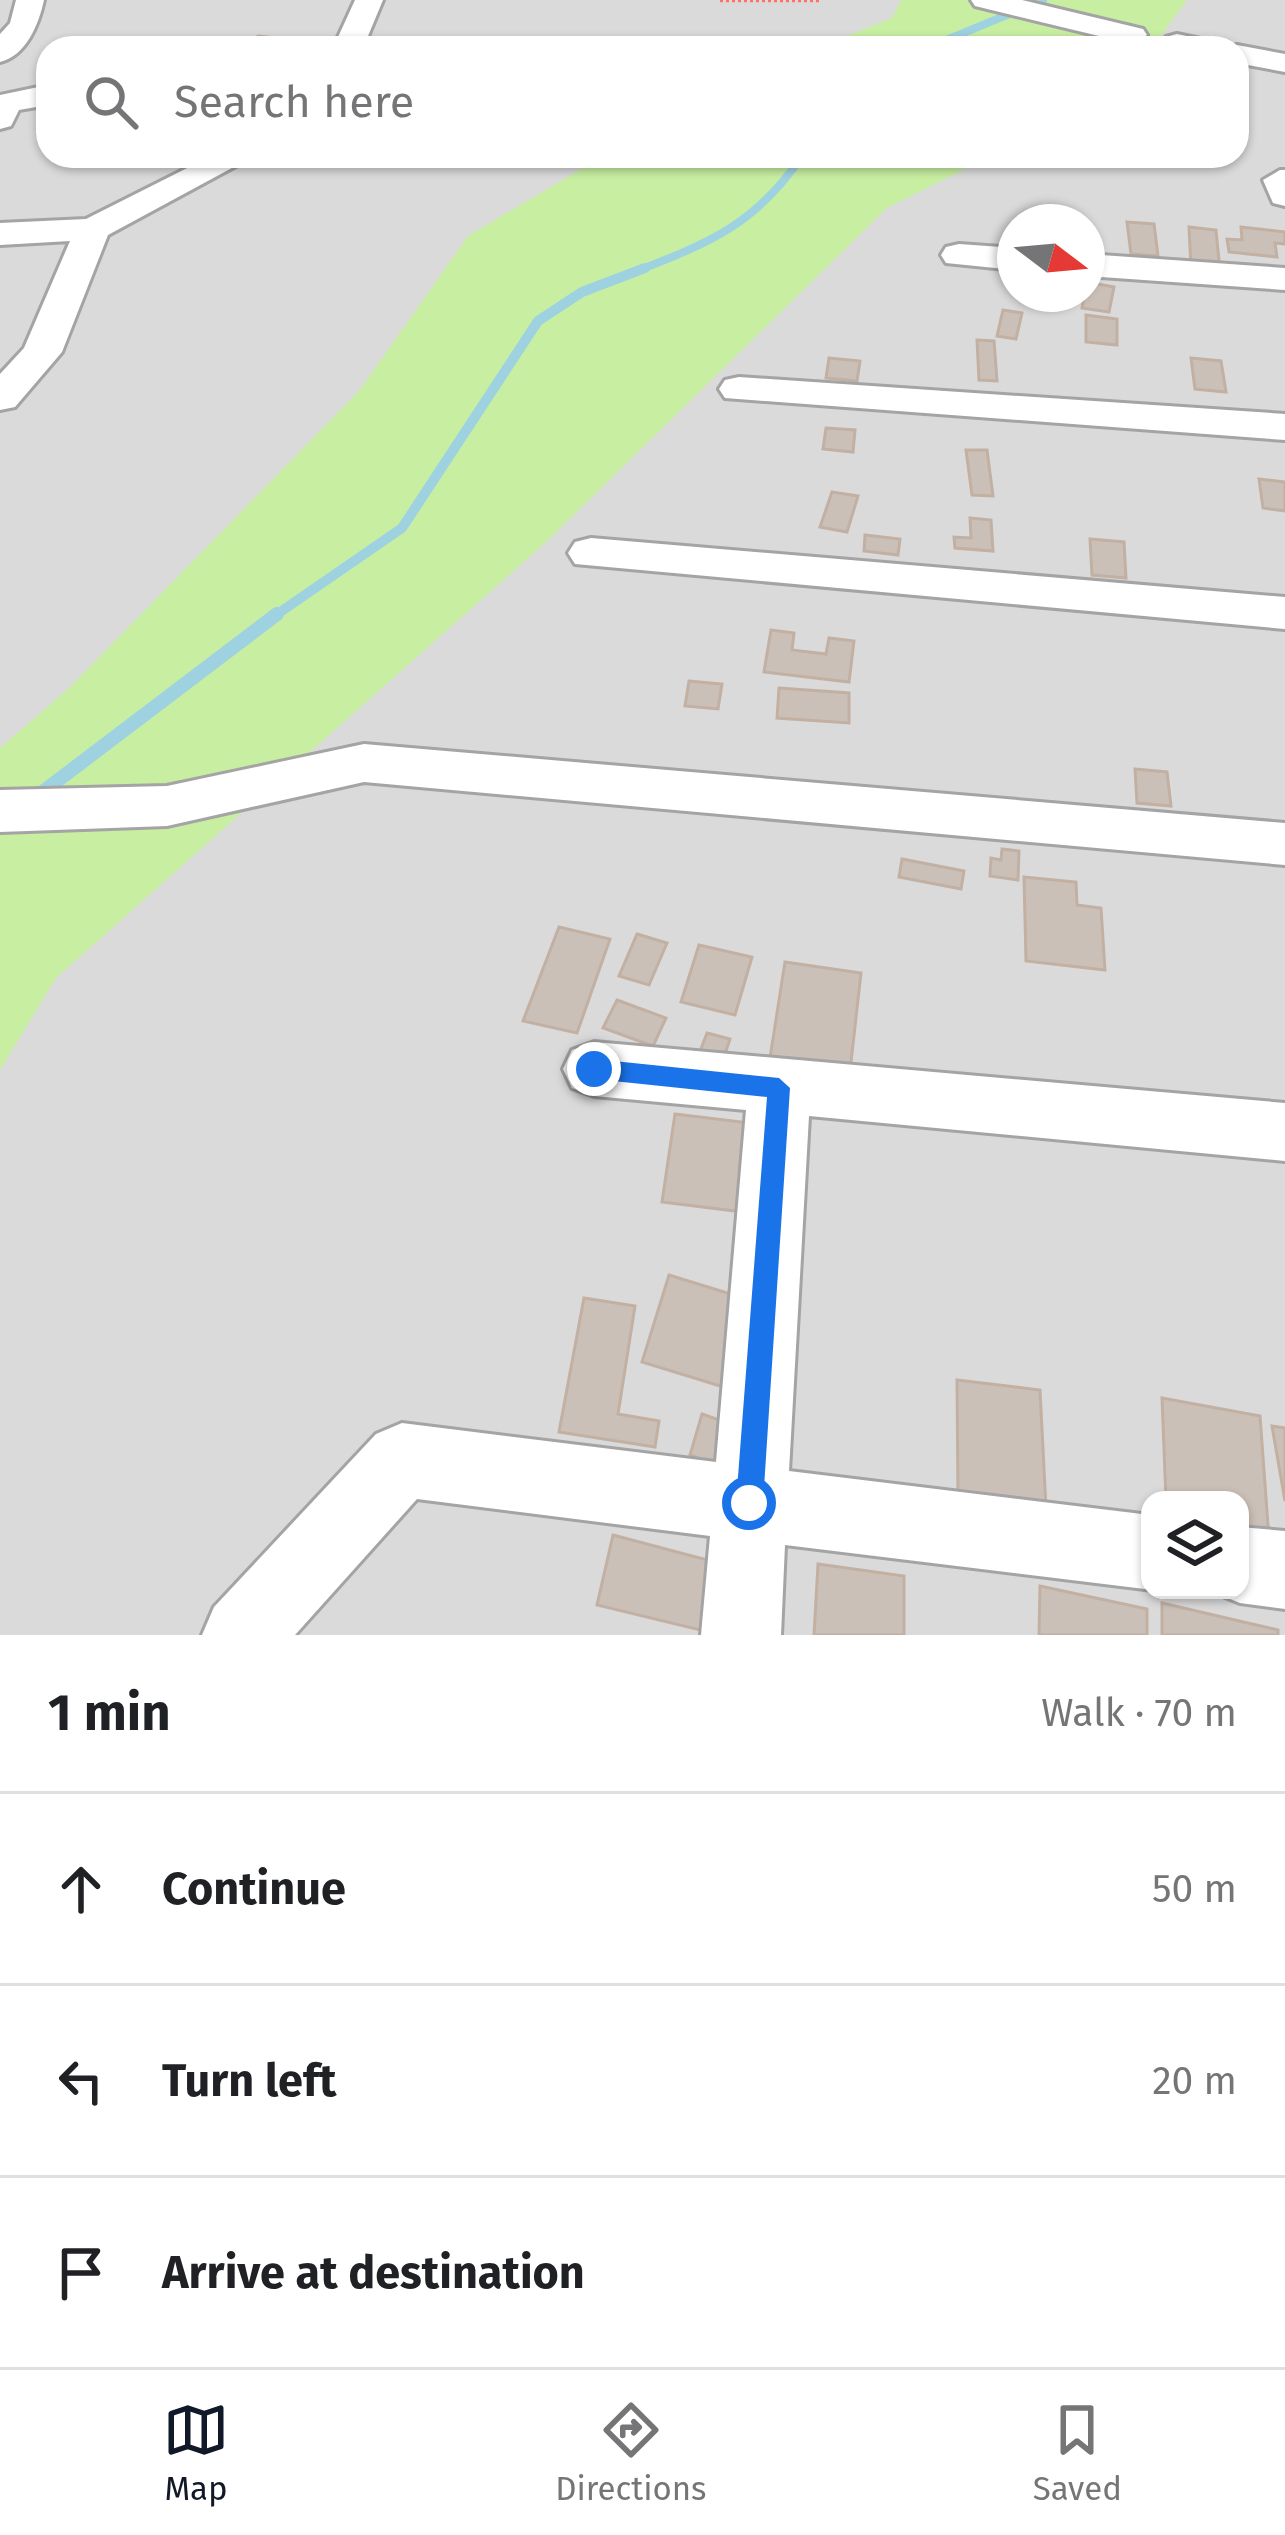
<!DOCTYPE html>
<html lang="en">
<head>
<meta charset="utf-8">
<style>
	body { margin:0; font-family:"Fira Sans",sans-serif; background:#f6f6f6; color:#202124 }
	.controls { position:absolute; right:36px; bottom:36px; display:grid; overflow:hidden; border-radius:24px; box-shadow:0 3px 9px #0004 }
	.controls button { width:108px; height:108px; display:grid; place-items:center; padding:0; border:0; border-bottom:3px solid #e0e0e0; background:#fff; color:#202124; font:60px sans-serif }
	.compass { position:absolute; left:997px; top:204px; width:108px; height:108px; border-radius:50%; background:#fff; box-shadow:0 3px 9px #0004; rotate:106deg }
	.stop { position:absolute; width:36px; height:36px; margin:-27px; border:9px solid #1a73e8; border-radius:50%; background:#fff }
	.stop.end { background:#1a73e8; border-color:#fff; box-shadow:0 3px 12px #0008 }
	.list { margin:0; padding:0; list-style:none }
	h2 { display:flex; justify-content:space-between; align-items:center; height:156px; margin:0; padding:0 48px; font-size:51px }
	h2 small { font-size:39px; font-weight:400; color:#757577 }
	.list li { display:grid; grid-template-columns:78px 1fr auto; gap:36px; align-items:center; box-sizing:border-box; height:192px; padding:0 48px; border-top:3px solid #e0e0e0 }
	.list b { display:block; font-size:45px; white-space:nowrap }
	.list em { font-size:39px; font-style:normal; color:#757577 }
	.icon { flex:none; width:66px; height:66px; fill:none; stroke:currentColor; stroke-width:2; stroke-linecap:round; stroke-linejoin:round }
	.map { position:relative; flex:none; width:1285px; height:1635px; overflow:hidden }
	.search { position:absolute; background:#fff; box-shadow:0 3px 9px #0004; left:36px; right:36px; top:36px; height:132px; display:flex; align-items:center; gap:30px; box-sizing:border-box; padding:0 42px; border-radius:36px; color:#757577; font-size:45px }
	.sheet { height:732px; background:#fff }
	nav { display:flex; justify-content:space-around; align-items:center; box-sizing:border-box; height:168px; border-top:3px solid #e0e0e0; background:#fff; font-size:33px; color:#757577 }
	nav a { display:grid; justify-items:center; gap:6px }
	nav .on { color:#111827 }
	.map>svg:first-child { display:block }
	.residential { fill:#dbdada; fill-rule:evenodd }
	.grass { fill:#c8eea2 }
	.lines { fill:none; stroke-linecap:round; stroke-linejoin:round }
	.stream-far2 { stroke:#9ed2e1; stroke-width:8 }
	.stream-far1 { stroke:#9ed2e1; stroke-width:10 }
	.stream { stroke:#9ed2e1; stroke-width:14 }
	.building { fill:#cbc0b7; stroke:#c2b0a3; stroke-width:3 }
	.street-casing { stroke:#a4a4a4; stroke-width:6 }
	.path { stroke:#ff7263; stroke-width:4.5; stroke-dasharray:3 3; stroke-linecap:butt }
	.street { fill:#fff; fill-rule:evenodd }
	.route { fill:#1a73e8 }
</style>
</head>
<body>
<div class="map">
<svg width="1285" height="1635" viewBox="0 0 1285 1635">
	<rect width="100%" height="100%" fill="#efeae2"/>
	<!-- residential -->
	<path class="residential" d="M0,0h1285v1635h-1285zM48,48h1189v108h-1189zM1015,222h72v72h-72zM1150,1500h90v90h-90z"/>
	<!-- grass -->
	<g class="grass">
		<polygon points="901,0 1187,0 1152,48 817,48 892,18"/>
		<polygon points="603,156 991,156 887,208 545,543 56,978 0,1070 0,748 69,688 359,391 468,236"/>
	</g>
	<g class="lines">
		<!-- stream-far2 -->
		<g class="stream-far2">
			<polyline points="927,48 1043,0"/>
			<path d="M637,271c74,-29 119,-47 165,-115"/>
		</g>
		<!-- stream-far1 -->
		<polyline class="stream-far1" points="273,617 402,528 538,321 582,292 645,268"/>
		<!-- stream -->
		<polyline class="stream" points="32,800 277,614"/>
	</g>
	<!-- building -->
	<g class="building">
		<polygon points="258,36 301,41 294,48 246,48"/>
		<polygon points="1127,222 1154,224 1158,256 1131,254"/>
		<polygon points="1189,227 1216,230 1220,271 1191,268"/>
		<polygon points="1241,227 1285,232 1285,244 1275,243 1277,257 1229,252 1227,239 1242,240"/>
		<polygon points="1087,282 1114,287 1109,312 1082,308"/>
		<polygon points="1003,310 1022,313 1016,339 997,336"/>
		<polygon points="1086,315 1117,319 1117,345 1086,342"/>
		<polygon points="977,340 994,341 997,381 979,380"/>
		<polygon points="829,358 860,361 857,381 826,378"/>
		<polygon points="1191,358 1221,361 1226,392 1195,389"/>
		<polygon points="826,428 855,430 853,452 823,449"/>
		<polygon points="966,450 987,450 993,496 972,495"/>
		<polygon points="1259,479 1285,482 1285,511 1263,508"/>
		<polygon points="832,492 858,496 847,532 820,527"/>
		<polygon points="970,518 991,520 993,551 955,548 954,537 971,538"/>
		<polygon points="865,535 900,539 898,555 864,551"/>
		<polygon points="1090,539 1124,542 1126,578 1092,575"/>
		<polygon points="771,630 794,633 792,650 826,654 829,638 854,641 849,682 764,672"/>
		<polygon points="689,681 722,684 718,709 685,706"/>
		<polygon points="779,688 849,693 849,723 777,718"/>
		<polygon points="1135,769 1167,772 1171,806 1137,803"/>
		<polygon points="1002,849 1019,851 1018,880 990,876 991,858 1001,860"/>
		<polygon points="902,859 964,871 961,889 899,877"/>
		<polygon points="1024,877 1076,882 1077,905 1101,908 1105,970 1026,961"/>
		<polygon points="559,927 610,939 577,1033 523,1021"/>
		<polygon points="637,934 667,943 649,985 619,976"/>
		<polygon points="699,945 752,957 735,1015 681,1002"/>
		<polygon points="785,962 861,973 850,1071 770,1058"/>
		<polygon points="617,1000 666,1018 653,1046 603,1028"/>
		<polygon points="707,1033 730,1039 723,1060 699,1054"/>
		<polygon points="675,1114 775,1126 767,1215 662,1202"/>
		<polygon points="669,1275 763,1304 740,1392 642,1362"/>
		<polygon points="584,1298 635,1306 618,1414 659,1421 655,1447 559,1432"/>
		<polygon points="957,1380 1040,1390 1046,1508 958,1496"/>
		<polygon points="1162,1398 1260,1416 1269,1539 1240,1534 1240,1500 1166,1500"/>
		<polygon points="702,1414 750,1431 738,1472 690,1455"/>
		<polygon points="1272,1426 1285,1428 1285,1501"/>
		<polygon points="613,1535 734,1567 721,1635 597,1605"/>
		<polygon points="818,1564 904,1576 904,1635 814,1635"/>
		<polygon points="1040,1586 1147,1609 1147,1635 1039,1635"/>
		<polygon points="1162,1603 1278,1630 1278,1635 1162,1635"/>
	</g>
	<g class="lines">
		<defs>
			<g id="street">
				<path d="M16,0h28c-5,24 -18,56 -44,62v-28l10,-11z"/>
				<polygon points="355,0 383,0 363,48 333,48"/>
				<polygon points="971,0 1022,0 1143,29 1147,35 1132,44 975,6"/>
				<polygon points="1177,34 1215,42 1219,48 1165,48 1166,37"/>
				<polygon points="1237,45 1285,54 1285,72 1237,63 1237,48 1226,48"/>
				<polygon points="48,85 48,105 19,110 11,126 0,129 0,95"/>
				<polygon points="211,156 254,156 108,235 62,352 15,407 0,410 0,374 24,348 70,241 0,245 0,223 86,219"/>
				<polygon points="1280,170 1285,170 1285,206 1273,203 1263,180"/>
				<polygon points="959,244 1015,248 1015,270 946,263 941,255 946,247"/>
				<polygon points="1087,254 1285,268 1285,290 1087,276"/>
				<polygon points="739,377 1285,414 1285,440 725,398 719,389 725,380"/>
				<polygon points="591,538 1285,597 1285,629 575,564 568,553 575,542"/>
				<polygon points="364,744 1285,823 1285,865 364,782 167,826 0,832 0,790 167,786"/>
				<polygon points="594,1042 1285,1103 1285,1161 809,1116 789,1471 1150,1515 1153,1590 785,1545 781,1635 701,1635 710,1536 417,1499 295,1635 202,1635 214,1607 376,1434 402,1423 716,1462 746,1110 594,1096 572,1088 563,1069 572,1050"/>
				<polygon points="1240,1527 1285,1531 1285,1609 1240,1603 1213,1592 1240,1590"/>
			</g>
		</defs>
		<!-- street casing -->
		<use href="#street" class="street-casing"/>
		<!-- path -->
		<polyline class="path" points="720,0 819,0"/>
		<!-- street -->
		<use href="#street" class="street"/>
	</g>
	<!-- route -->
	<polygon class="route" points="594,1059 779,1078 790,1088 763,1503 749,1517 736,1503 767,1097 594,1079 583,1069"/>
</svg>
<div class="controls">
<button><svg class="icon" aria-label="layers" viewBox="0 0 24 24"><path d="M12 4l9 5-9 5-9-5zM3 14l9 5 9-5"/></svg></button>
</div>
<svg class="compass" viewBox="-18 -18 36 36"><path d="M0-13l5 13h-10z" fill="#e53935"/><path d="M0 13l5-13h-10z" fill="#757577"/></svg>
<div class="stop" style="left:749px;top:1503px"></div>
<div class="stop end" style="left:594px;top:1069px"></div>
<div class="search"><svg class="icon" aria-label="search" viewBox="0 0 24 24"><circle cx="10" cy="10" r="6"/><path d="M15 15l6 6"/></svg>Search here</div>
</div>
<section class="sheet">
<h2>1 min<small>Walk · 70 m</small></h2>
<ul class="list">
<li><svg class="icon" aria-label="ahead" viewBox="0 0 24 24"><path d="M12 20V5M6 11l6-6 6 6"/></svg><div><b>Continue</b></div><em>50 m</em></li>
<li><svg class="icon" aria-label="left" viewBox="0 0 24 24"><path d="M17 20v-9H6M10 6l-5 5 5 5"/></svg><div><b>Turn left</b></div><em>20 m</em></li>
<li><svg class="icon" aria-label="arrive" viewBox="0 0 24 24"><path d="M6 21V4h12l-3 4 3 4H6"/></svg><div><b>Arrive at destination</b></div></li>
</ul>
</section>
<nav>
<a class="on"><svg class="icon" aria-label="map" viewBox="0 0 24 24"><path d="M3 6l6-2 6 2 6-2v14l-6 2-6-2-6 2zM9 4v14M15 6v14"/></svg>Map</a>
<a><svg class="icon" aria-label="directions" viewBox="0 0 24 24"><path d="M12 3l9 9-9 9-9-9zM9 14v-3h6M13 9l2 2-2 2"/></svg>Directions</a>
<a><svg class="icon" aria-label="saved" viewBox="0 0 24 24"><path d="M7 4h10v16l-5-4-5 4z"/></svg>Saved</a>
</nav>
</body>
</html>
